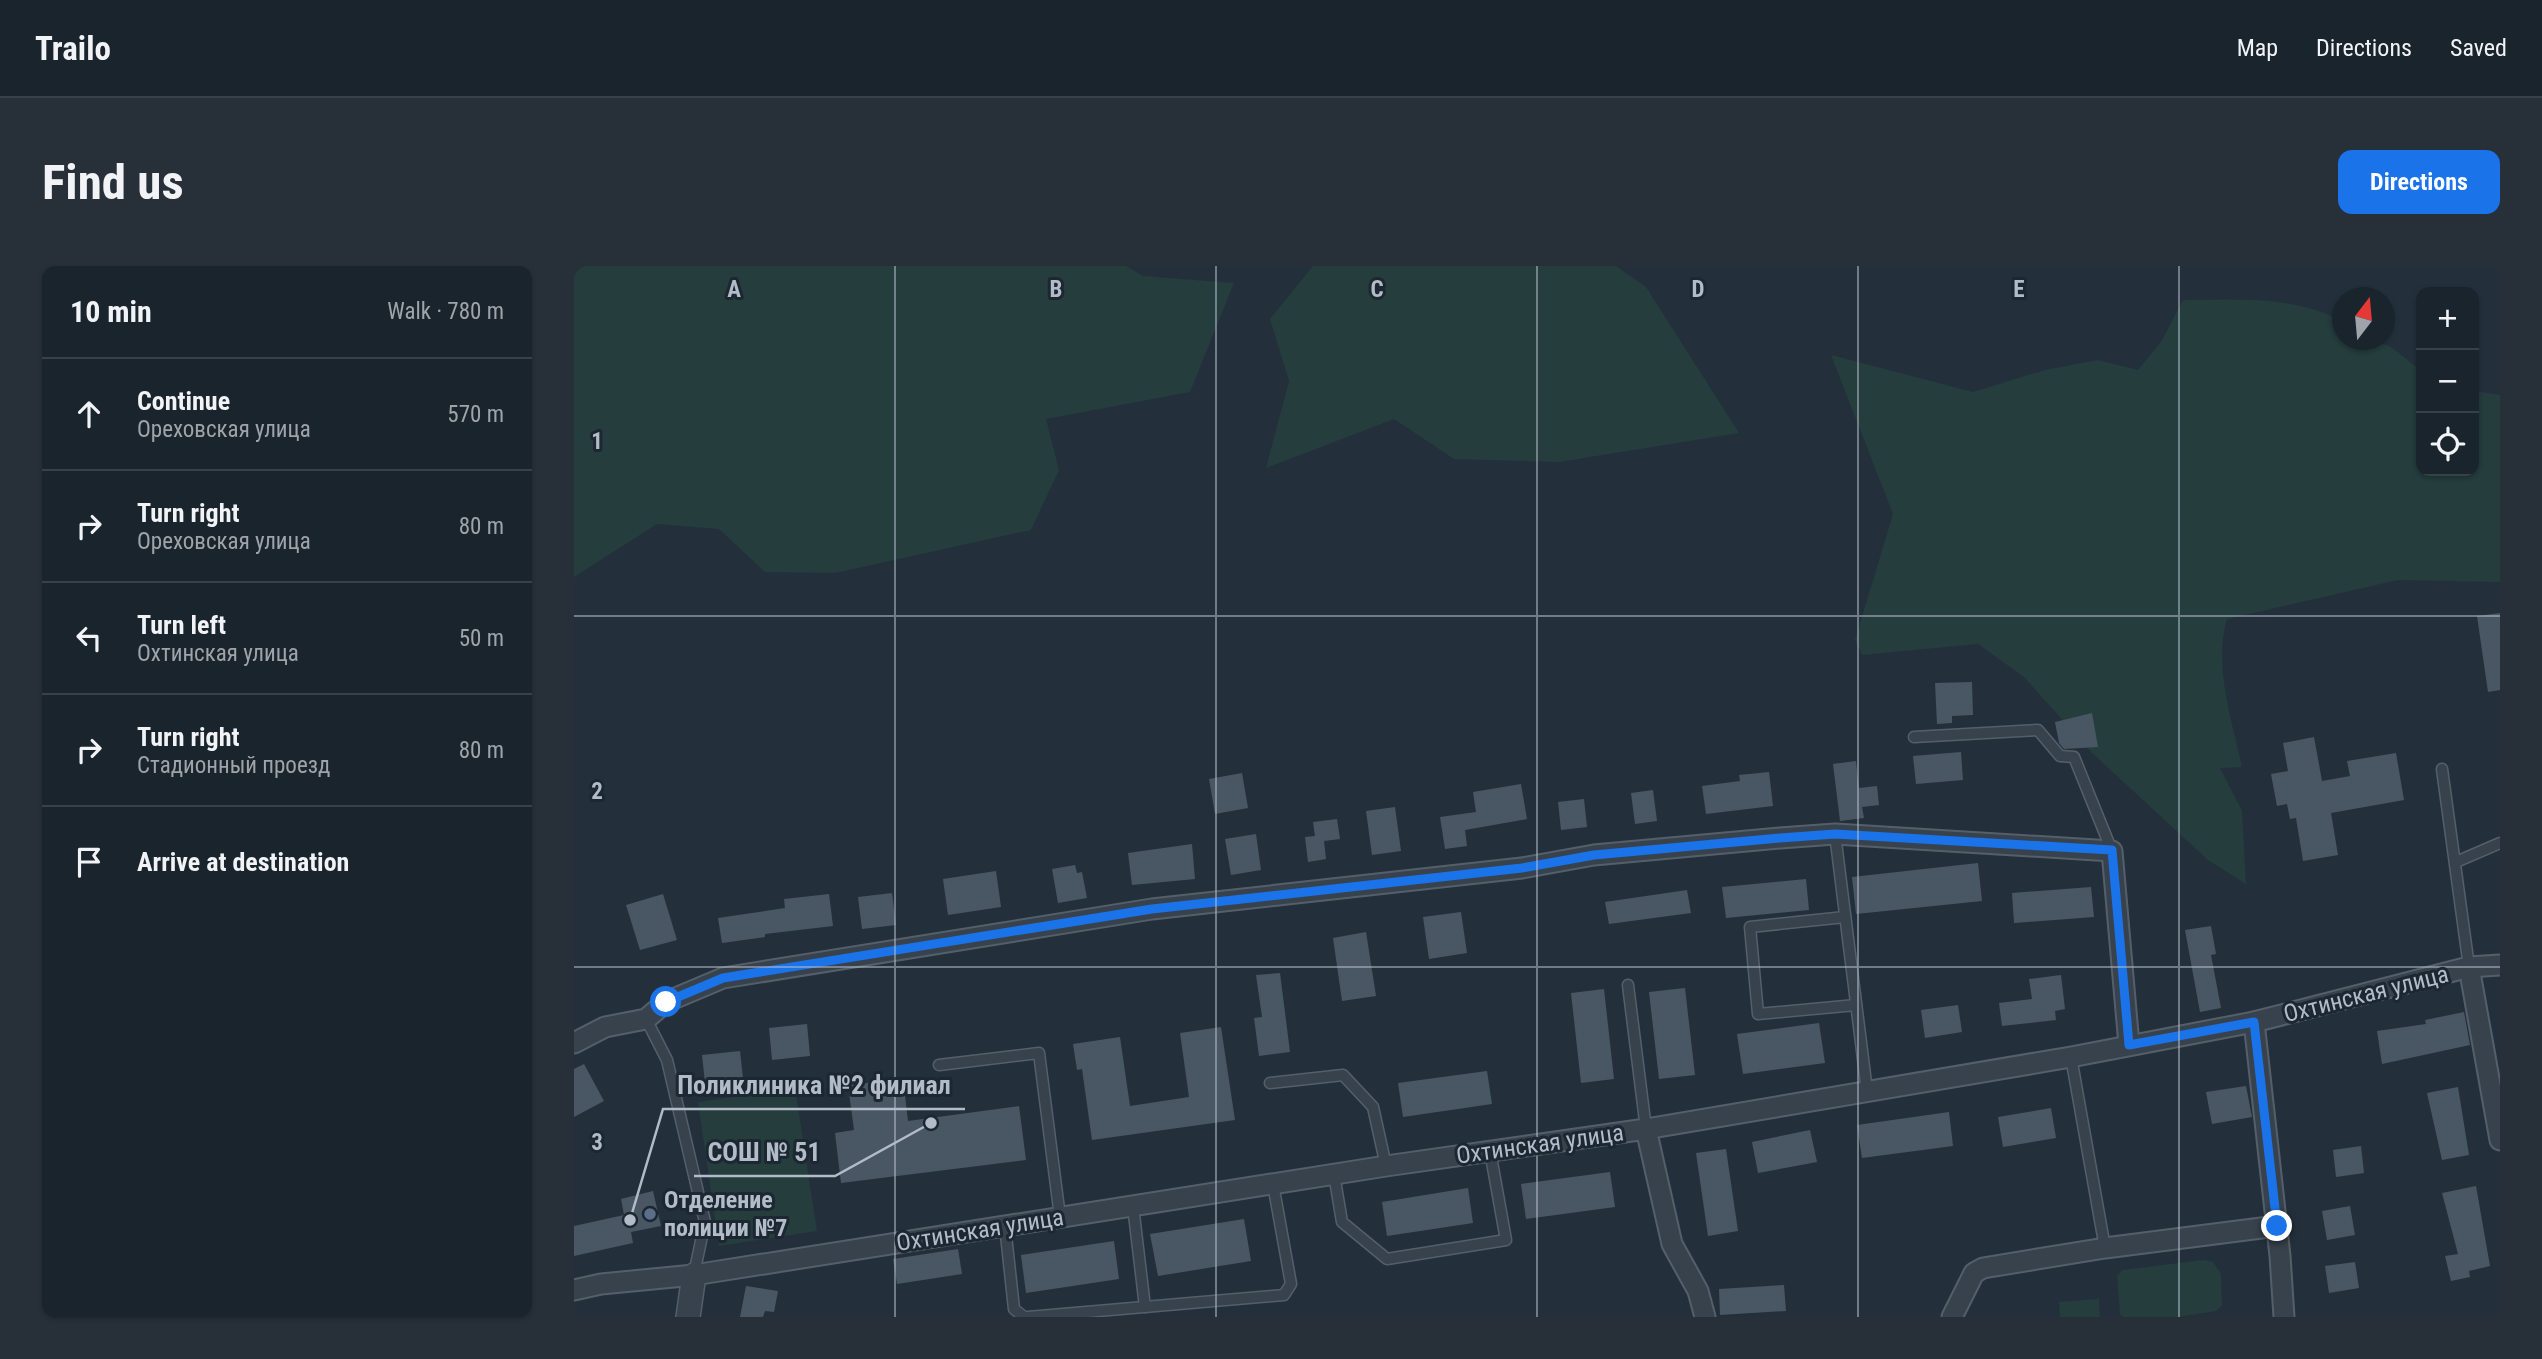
<!DOCTYPE html>
<html lang="en">
<head>
<meta charset="utf-8">
<style>
	body { margin:0; font-family:"Roboto Condensed",sans-serif; background:#273039; color:#f1f3f6 }
	.controls { position:absolute; right:21px; top:21px; display:grid; overflow:hidden; border-radius:14px; box-shadow:0 2px 5px #0004 }
	.controls button { width:63px; height:63px; display:grid; place-items:center; padding:0; border:0; border-bottom:2px solid #384149; background:#1a242d; color:#f1f3f6; font:35px sans-serif }
	.compass { position:absolute; left:1758px; top:21px; width:63px; height:63px; border-radius:50%; background:#1a242d; box-shadow:0 2px 5px #0004; rotate:16deg }
	.stop { position:absolute; width:21px; height:21px; margin:-16px; border:5px solid #1a73e8; border-radius:50%; background:#fff }
	.stop.end { background:#1a73e8; border-color:#fff; box-shadow:0 2px 7px #0008 }
	.list { margin:0; padding:0; list-style:none }
	h2 { display:flex; justify-content:space-between; align-items:center; height:91px; margin:0; padding:0 28px; font-size:30px }
	h2 small { font-size:23px; font-weight:400; color:#9fa4aa }
	.list li { display:grid; grid-template-columns:46px 1fr auto; gap:21px; align-items:center; box-sizing:border-box; height:112px; padding:0 28px; border-top:2px solid #384149 }
	.list b { display:block; font-size:26px; white-space:nowrap }
	.list p { margin:0; font-size:23px; white-space:nowrap; color:#9fa4aa }
	.list em { font-size:23px; font-style:normal; color:#9fa4aa }
	.icon { flex:none; width:38px; height:38px; fill:none; stroke:currentColor; stroke-width:2; stroke-linecap:round; stroke-linejoin:round }
	.map { position:relative; flex:none; width:1926px; height:1051px; overflow:hidden; border-radius:14px }
	header { display:flex; align-items:center; gap:42px; box-sizing:border-box; height:98px; padding:0 35px; background:#1a242d; border-bottom:2px solid #384149 }
	header strong { font-size:33px }
	nav { display:flex; gap:38px; margin-inline-start:auto; font-size:24px }
	.intro { display:flex; align-items:center; justify-content:space-between; box-sizing:border-box; height:168px; padding:0 42px }
	h1 { margin:0; font-size:49px }
	.button { padding:18px 32px; border-radius:14px; background:#1a73e8; color:#fff; font-size:24px; font-weight:700 }
	main { display:flex; gap:42px; padding:0 42px }
	aside { flex:1; background:#1a242d; border-radius:14px; box-shadow:0 2px 5px #0004 }
	.map>svg:first-child { display:block }
	.green { fill:#253d3d }
	.building { fill:#495765 }
	.lines { fill:none; stroke-linecap:round; stroke-linejoin:round }
	.service-casing { stroke:#555f6a; stroke-width:13 }
	.minor-casing { stroke:#555f6a; stroke-width:23 }
	.tertiary-casing { stroke:#555f6a; stroke-width:26 }
	.service { stroke:#37424c; stroke-width:10 }
	.minor { stroke:#37424c; stroke-width:19 }
	.tertiary { stroke:#37424c; stroke-width:23 }
	.route { stroke:#1a73e8; stroke-width:9 }
	.grid { fill:none; stroke:#b2bcc8; stroke-width:2; stroke-opacity:0.55 }
	.service-dot { fill:#5c6f8a; stroke:#1c2731; stroke-width:2.5 }
	.labels { text-anchor:middle; dominant-baseline:central; stroke-width:6; stroke-linejoin:round; paint-order:stroke }
	.street-label { font-size:24px; fill:#b2bcc8; stroke:#1c2731 }
	.poi-label { font-size:24px; font-weight:bold; fill:#b2bcc8; stroke:#1c2731; text-anchor:start }
	.grid-label { font-size:23px; text-anchor:middle; font-weight:bold; fill:#b2bcc8; stroke:#1c2731; stroke-width:6; stroke-linejoin:round; paint-order:stroke }
	.leader { fill:none; stroke:#b2bcc8; stroke-width:2.5 }
	.callout-dot { fill:#b2bcc8; stroke:#1c2731; stroke-width:2.5 }
	.callout-label { font-size:26px; text-anchor:middle; font-weight:bold; fill:#b2bcc8; stroke:#1c2731; stroke-width:6; stroke-linejoin:round; paint-order:stroke }
</style>
</head>
<body>
<header>
<strong>Trailo</strong>
<nav><a>Map</a><a>Directions</a><a>Saved</a></nav>
</header>
<div class="intro"><h1>Find us</h1><a class="button">Directions</a></div>
<main>
<aside>
<h2>10 min<small>Walk · 780 m</small></h2>
<ul class="list">
<li><svg class="icon" aria-label="ahead" viewBox="0 0 24 24"><path d="M12 20V5M6 11l6-6 6 6"/></svg><div><b>Continue</b><p>Ореховская улица</p></div><em>570 m</em></li>
<li><svg class="icon" aria-label="right" viewBox="0 0 24 24"><path d="M7 20v-9h11M14 6l5 5-5 5"/></svg><div><b>Turn right</b><p>Ореховская улица</p></div><em>80 m</em></li>
<li><svg class="icon" aria-label="left" viewBox="0 0 24 24"><path d="M17 20v-9H6M10 6l-5 5 5 5"/></svg><div><b>Turn left</b><p>Охтинская улица</p></div><em>50 m</em></li>
<li><svg class="icon" aria-label="right" viewBox="0 0 24 24"><path d="M7 20v-9h11M14 6l5 5-5 5"/></svg><div><b>Turn right</b><p>Стадионный проезд</p></div><em>80 m</em></li>
<li><svg class="icon" aria-label="arrive" viewBox="0 0 24 24"><path d="M6 21V4h12l-3 4 3 4H6"/></svg><div><b>Arrive at destination</b></div></li>
</ul>
</aside>
<div class="map">
<svg width="1926" height="1051" viewBox="0 0 1926 1051">
	<rect width="100%" height="100%" fill="#23303c"/>
	<!-- green -->
	<g class="green">
		<polygon points="0,0 552,0 569,10 660,17 616,126 472,153 485,204 457,264 261,307 191,306 145,263 83,258 0,311"/>
		<polygon points="739,0 1042,0 1072,21 1165,167 985,196 880,193 820,153 692,202 715,115 696,53"/>
		<path d="M1609,34c55,0 110,-5 159,21l1,19c45,0 44,3 78,31v100h53v-80l26,4v187l-102,-2 -171,39c-14,47 5,101 15,148l-22,1 22,43 4,73 -38,-24 -116,-107 -68,-76 -46,-33 -116,11 -7,-15 38,-126 -62,-159 142,37 72,-22 53,-10 40,10 23,-28z"/>
		<polygon points="221,822 243,965 145,980 124,836"/>
		<polygon points="1630,994 1639,996 1647,1008 1648,1039 1642,1045 1605,1051 1549,1051 1546,1048 1543,1010 1548,1004"/>
		<polygon points="1525,1033 1526,1051 1486,1051 1485,1036"/>
	</g>
	<!-- building -->
	<g class="building">
		<polygon points="1926,347 1926,424 1914,426 1903,350"/>
		<polygon points="1398,416 1399,449 1378,450 1378,457 1363,458 1361,417"/>
		<polygon points="1518,447 1524,481 1490,483 1485,477 1481,456"/>
		<polygon points="1740,471 1748,515 1776,510 1773,495 1822,487 1830,534 1757,547 1764,589 1729,595 1722,552 1716,553 1713,538 1703,540 1697,508 1714,505 1709,477"/>
		<polygon points="1387,486 1389,514 1342,518 1339,490"/>
		<polygon points="1282,495 1285,522 1303,520 1305,539 1288,541 1290,552 1266,555 1259,498"/>
		<polygon points="1195,506 1199,540 1132,548 1128,520 1166,515 1165,509"/>
		<polygon points="668,507 674,542 641,548 635,513"/>
		<polygon points="947,518 953,553 891,564 893,580 871,583 866,551 902,546 899,526"/>
		<polygon points="1079,524 1083,555 1061,558 1057,527"/>
		<polygon points="1010,533 1013,561 987,564 984,536"/>
		<polygon points="821,541 827,585 798,589 792,545"/>
		<polygon points="763,553 766,573 750,575 752,593 734,596 731,571 741,570 739,556"/>
		<polygon points="682,568 687,604 657,609 651,573"/>
		<polygon points="618,578 621,613 558,619 554,587"/>
		<polygon points="1404,597 1408,635 1282,648 1278,611"/>
		<polygon points="501,599 503,607 508,606 513,632 484,637 478,603"/>
		<polygon points="422,605 427,641 374,649 369,613"/>
		<polygon points="1232,613 1235,644 1152,652 1148,621"/>
		<polygon points="1517,621 1520,651 1440,657 1438,627"/>
		<polygon points="1113,624 1117,647 1035,658 1031,636"/>
		<polygon points="318,627 322,659 288,663 284,631"/>
		<polygon points="89,628 103,674 66,684 52,639"/>
		<polygon points="255,628 259,660 191,668 191,671 148,677 144,652 211,642 210,633"/>
		<polygon points="887,646 893,687 855,693 849,651"/>
		<polygon points="1637,660 1642,688 1637,689 1647,742 1626,746 1611,664"/>
		<polygon points="792,666 802,730 768,735 759,672"/>
		<polygon points="706,707 716,786 685,790 680,752 688,751 682,709"/>
		<polygon points="1487,709 1491,743 1481,745 1482,754 1428,760 1425,737 1458,733 1455,713"/>
		<polygon points="1111,722 1121,809 1085,813 1075,726"/>
		<polygon points="1030,723 1040,813 1007,817 997,727"/>
		<polygon points="1384,739 1388,766 1351,772 1347,744"/>
		<polygon points="1890,746 1896,779 1808,798 1803,765 1852,758 1851,754"/>
		<polygon points="1245,757 1251,797 1169,808 1163,768"/>
		<polygon points="233,758 236,790 198,794 195,762"/>
		<polygon points="647,761 661,854 518,874 508,803 503,804 499,778 546,771 556,840 615,831 606,767"/>
		<polygon points="166,785 170,821 132,826 128,789"/>
		<polygon points="10,798 30,835 0,851 0,803"/>
		<polygon points="913,805 918,838 829,851 824,817"/>
		<polygon points="329,813 334,855 445,840 452,894 267,917 261,867 280,864 274,819"/>
		<polygon points="1672,820 1678,851 1638,858 1632,826"/>
		<polygon points="1884,821 1895,889 1868,894 1853,827"/>
		<polygon points="1477,842 1482,872 1429,881 1424,851"/>
		<polygon points="1375,846 1379,880 1288,892 1283,859"/>
		<polygon points="1236,864 1243,896 1184,907 1178,876"/>
		<polygon points="1787,880 1790,907 1762,911 1759,884"/>
		<polygon points="1152,883 1164,965 1134,970 1122,887"/>
		<polygon points="1036,906 1041,941 952,953 947,918"/>
		<polygon points="1902,920 1916,1000 1895,1005 1896,1011 1877,1015 1871,990 1884,988 1868,927"/>
		<polygon points="894,922 899,957 813,970 808,936"/>
		<polygon points="79,925 87,960 57,966 59,977 0,990 0,960 50,949 47,933"/>
		<polygon points="1776,940 1781,969 1753,974 1748,945"/>
		<polygon points="670,953 677,995 584,1010 576,968"/>
		<polygon points="540,975 545,1013 452,1027 447,989"/>
		<polygon points="384,983 388,1008 323,1018 319,993"/>
		<polygon points="1781,996 1785,1022 1755,1027 1751,1000"/>
		<polygon points="1210,1019 1212,1045 1146,1049 1145,1023"/>
		<polygon points="172,1020 204,1025 200,1046 191,1045 189,1051 166,1051"/>
	</g>
	<g class="lines">
		<defs>
			<g id="service">
				<polyline points="1340,471 1464,464 1486,490 1500,491 1538,585"/>
				<polyline points="1868,503 1895,701"/>
				<polyline points="1261,568 1293,825"/>
				<polyline points="1882,596 1926,577"/>
				<polyline points="1271,651 1176,661 1184,748 1282,739"/>
				<polyline points="1054,719 1072,863"/>
				<polyline points="72,753 93,794 131,956 120,1008"/>
				<polyline points="1497,791 1531,982"/>
				<polyline points="365,799 465,787 486,951"/>
				<polyline points="696,817 769,809 799,841 812,900"/>
				<polyline points="760,908 768,956 813,993 932,974 916,885"/>
				<polyline points="559,940 571,1041"/>
				<polyline points="431,960 440,1043 450,1051"/>
				<polyline points="454,1051 710,1029 717,1018 699,918"/>
			</g>
			<g id="minor">
				<polyline points="1895,701 1926,874"/>
				<polyline points="1680,756 1706,990 1710,1051"/>
				<polyline points="0,777 31,761 72,753 92,736 149,712 578,643 948,602 1020,589 1206,572 1261,568 1538,585 1555,779"/>
				<polyline points="1072,863 1098,978 1124,1025 1131,1051"/>
				<polyline points="0,1024 27,1018 120,1009 812,900 1072,863 1497,791 1680,756 1895,701 1926,699"/>
				<polyline points="1378,1051 1400,1007 1409,1002 1531,982 1703,960"/>
			</g>
			<polyline id="tertiary" points="114,1051 120,1009"/>
		</defs>
		<!-- service casing -->
		<use href="#service" class="service-casing"/>
		<!-- minor casing -->
		<use href="#minor" class="minor-casing"/>
		<!-- tertiary casing -->
		<use href="#tertiary" class="tertiary-casing"/>
		<!-- service -->
		<use href="#service" class="service"/>
		<!-- minor -->
		<use href="#minor" class="minor"/>
		<!-- tertiary -->
		<use href="#tertiary" class="tertiary"/>
	</g>
	<g class="lines">
		<!-- route -->
		<polyline class="route" points="92,736 149,712 578,643 948,602 1020,589 1206,572 1261,568 1538,584 1555,779 1680,756 1703,960"/>
	</g>
	<!-- grid -->
	<path class="grid" d="M321,0v1051M642,0v1051M963,0v1051M1284,0v1051M1605,0v1051M0,350h1926M0,701h1926"/>
	<!-- markers -->
	<circle class="service-dot" cx="76" cy="948" r="7"/>
	<g class="labels">
		<!-- street labels -->
		<g class="street-label">
			<text transform="translate(1792 728) rotate(-14)">Охтинская улица</text>
			<text transform="translate(966 878) rotate(-8)">Охтинская улица</text>
			<text transform="translate(406 964) rotate(-9)">Охтинская улица</text>
		</g>
		<!-- poi labels -->
		<g class="poi-label">
			<text x="90" y="934">Отделение<tspan x="90" dy="28">полиции №7</tspan></text>
		</g>
	</g>
	<g class="grid-label">
		<text x="160" y="31">A</text>
		<text x="482" y="31">B</text>
		<text x="803" y="31">C</text>
		<text x="1124" y="31">D</text>
		<text x="1445" y="31">E</text>
		<text x="23" y="183">1</text>
		<text x="23" y="533">2</text>
		<text x="23" y="884">3</text>
	</g>
	<!-- callouts -->
	<path class="leader" d="M56 954L89 843H391M357 857L261 910H120"/>
	<g class="callout-dot">
		<circle cx="56" cy="954" r="7"/>
		<circle cx="357" cy="857" r="7"/>
	</g>
	<g class="callout-label">
		<text x="240" y="828">Поликлиника №2 филиал</text>
		<text x="190" y="895">СОШ № 51</text>
	</g>
</svg>
<div class="controls">
<button>+</button>
<button>−</button>
<button><svg class="icon" aria-label="locate" viewBox="0 0 24 24"><circle cx="12" cy="12" r="6"/><path d="M12 2v4M12 18v4M2 12h4M18 12h4"/></svg></button>
</div>
<svg class="compass" viewBox="-18 -18 36 36"><path d="M0-13l5 13h-10z" fill="#e53935"/><path d="M0 13l5-13h-10z" fill="#9fa4aa"/></svg>
<div class="stop" style="left:92px;top:736px"></div>
<div class="stop end" style="left:1703px;top:960px"></div>
</div>
</main>
</body>
</html>
